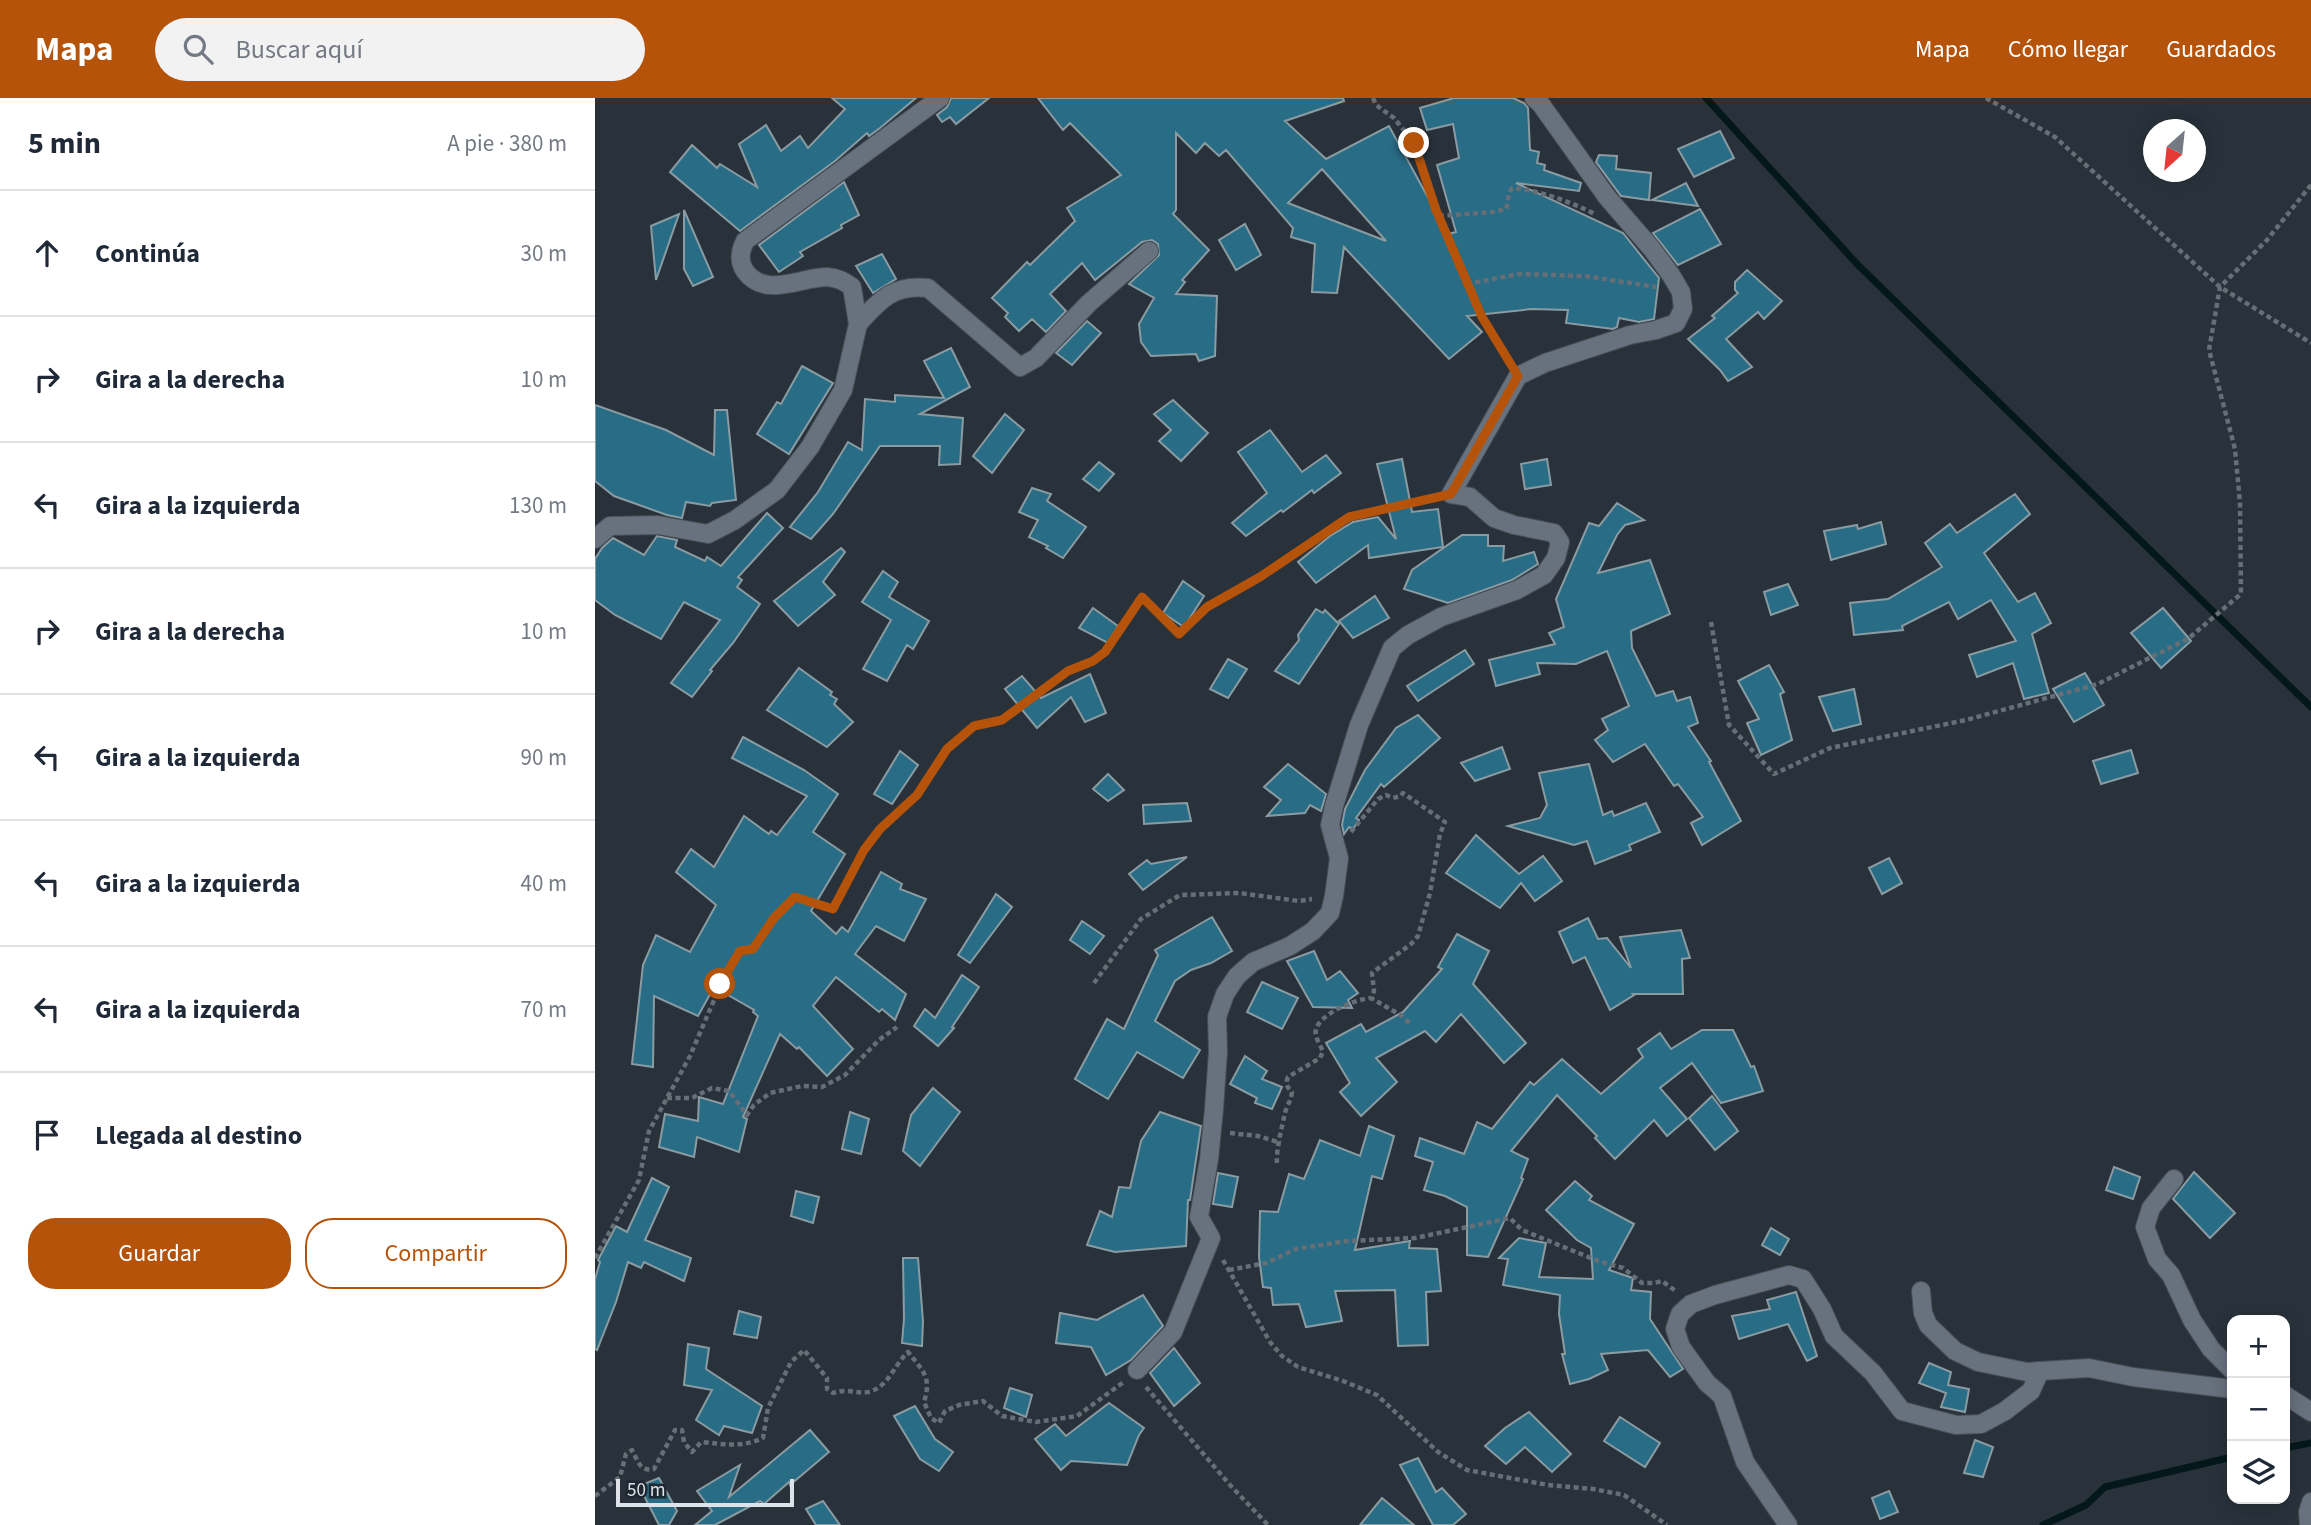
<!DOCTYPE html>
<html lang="es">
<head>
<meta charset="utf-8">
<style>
	body { margin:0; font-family:"Source Sans 3",sans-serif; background:#f2f2f3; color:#1f2937 }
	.controls { position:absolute; right:21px; bottom:21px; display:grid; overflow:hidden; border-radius:14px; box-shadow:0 4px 18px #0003 }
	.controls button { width:63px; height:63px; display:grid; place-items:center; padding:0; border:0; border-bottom:2px solid #e0e1e3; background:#fff; color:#1f2937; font:35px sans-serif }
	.compass { position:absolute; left:1548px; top:21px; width:63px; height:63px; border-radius:50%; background:#fff; box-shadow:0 4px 18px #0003; rotate:207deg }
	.scale { position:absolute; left:21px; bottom:18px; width:178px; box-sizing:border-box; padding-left:7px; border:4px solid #dde3e9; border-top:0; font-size:19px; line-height:24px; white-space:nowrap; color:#dde3e9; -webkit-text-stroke:5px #1f2831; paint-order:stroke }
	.stop { position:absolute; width:21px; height:21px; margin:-16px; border:5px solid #b45309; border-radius:50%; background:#fff }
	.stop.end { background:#b45309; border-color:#fff; box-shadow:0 2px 7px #0008 }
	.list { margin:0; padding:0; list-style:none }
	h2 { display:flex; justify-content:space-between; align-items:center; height:91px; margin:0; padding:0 28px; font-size:30px }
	h2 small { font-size:23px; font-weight:400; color:#747a83 }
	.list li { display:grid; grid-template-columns:46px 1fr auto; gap:21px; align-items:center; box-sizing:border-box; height:126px; padding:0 28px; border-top:2px solid #e0e1e3 }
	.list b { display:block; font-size:26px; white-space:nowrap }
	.list em { font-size:23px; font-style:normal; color:#747a83 }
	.actions { display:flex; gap:14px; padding:21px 28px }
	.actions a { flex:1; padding:16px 0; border:2px solid #b45309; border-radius:28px; text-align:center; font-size:24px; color:#b45309 }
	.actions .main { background:#b45309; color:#fff }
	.icon { flex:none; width:38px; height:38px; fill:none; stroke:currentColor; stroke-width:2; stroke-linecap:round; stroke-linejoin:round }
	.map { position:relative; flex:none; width:1716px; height:1427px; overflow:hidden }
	header { display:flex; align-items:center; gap:42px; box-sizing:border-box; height:98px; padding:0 35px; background:#b45309; color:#fff }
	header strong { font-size:33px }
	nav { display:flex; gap:38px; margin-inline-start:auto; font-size:24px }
	.search { width:490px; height:63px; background:#f2f2f3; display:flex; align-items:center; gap:18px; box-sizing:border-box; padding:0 24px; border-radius:38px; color:#747a83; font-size:26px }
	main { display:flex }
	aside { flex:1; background:#fff }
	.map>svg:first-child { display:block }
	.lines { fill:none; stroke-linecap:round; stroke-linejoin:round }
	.stream { stroke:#051819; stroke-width:7 }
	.building { fill:#286c85; stroke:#8a9ba2; stroke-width:2; fill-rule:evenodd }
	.street-casing { stroke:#464e56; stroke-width:20 }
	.path { stroke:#666e76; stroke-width:4.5; stroke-dasharray:5 3.5; stroke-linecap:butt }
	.street { stroke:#68727e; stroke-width:18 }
	.route { stroke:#b45309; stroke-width:9 }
</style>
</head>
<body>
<header>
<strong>Mapa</strong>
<div class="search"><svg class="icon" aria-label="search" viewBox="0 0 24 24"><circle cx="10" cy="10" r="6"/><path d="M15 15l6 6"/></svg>Buscar aquí</div>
<nav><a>Mapa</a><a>Cómo llegar</a><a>Guardados</a></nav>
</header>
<main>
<aside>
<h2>5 min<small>A pie · 380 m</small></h2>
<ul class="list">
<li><svg class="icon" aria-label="ahead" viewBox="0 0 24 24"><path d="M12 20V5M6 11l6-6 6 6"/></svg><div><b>Continúa</b></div><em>30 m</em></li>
<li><svg class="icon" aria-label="right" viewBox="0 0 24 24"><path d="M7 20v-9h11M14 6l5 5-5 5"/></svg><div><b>Gira a la derecha</b></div><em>10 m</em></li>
<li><svg class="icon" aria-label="left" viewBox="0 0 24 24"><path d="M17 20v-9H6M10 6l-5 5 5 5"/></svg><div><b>Gira a la izquierda</b></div><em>130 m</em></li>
<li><svg class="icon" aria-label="right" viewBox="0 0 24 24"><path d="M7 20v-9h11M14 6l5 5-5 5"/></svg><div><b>Gira a la derecha</b></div><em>10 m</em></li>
<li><svg class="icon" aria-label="left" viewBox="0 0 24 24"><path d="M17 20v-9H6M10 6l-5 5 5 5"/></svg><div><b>Gira a la izquierda</b></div><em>90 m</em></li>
<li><svg class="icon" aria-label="left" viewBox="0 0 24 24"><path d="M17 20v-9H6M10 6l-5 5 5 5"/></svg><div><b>Gira a la izquierda</b></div><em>40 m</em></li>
<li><svg class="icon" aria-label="left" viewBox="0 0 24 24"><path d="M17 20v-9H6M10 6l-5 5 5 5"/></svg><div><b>Gira a la izquierda</b></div><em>70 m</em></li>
<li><svg class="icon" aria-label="arrive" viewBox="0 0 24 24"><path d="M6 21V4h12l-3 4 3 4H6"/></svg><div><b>Llegada al destino</b></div></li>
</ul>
<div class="actions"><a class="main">Guardar</a><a>Compartir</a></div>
</aside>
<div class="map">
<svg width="1716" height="1427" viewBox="0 0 1716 1427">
	<rect width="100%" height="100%" fill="#29323b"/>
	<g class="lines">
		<!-- stream -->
		<g class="stream">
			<polyline points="1111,0 1262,166 1716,609"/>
			<polyline points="1690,1350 1716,1345"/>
			<polyline points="1448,1427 1491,1407 1510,1389 1637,1359"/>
		</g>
	</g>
	<!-- building -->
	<g class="building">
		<polygon points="237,0 321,0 285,30 274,38 272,35 240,63 145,133 75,74 97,47 122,70 125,66 162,89 144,46 171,27 186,53 205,38 213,50 250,11"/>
		<polygon points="356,0 394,0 361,26 355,19 347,24 342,17 352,9"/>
		<path d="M443,0h305l1,3 -59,20 41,38 63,-33 59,108 8,-2 -19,-67 22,-7 -6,-34 -26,6 -7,-22 34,-10h59l11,5 4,5 2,42 9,2 -2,11 8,2 -1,5 37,13 -2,8 -63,-8 107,50 36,45 -5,41 -15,3 -20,-4 -2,9 -4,2 -47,-6 2,-13 -36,-1 -65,7 15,16 -33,27 -105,-112 -7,46 -25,-1 3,-48 -24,-7 2,-9 -67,-78 -7,6 -14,-13 -9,10 -20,-20v77l-3,4 36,36 -27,30 3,2 -9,12 41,2 -2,60 -16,5 -3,-7 -45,2 -10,-14 -2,-18 15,-26 -25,-14 30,-29 -1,-11 -6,-4 -10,2 -47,38 -13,-17 -32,31 16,17 -20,21 -14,-13 -13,12 -14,-14 3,-4 -16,-15 35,-36 3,3 45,-44 -8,-13 54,-33 -51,-52 -7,7zM727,71l64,72 -98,-38z"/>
		<polygon points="1125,33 1139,60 1099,79 1083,51"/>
		<polygon points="1004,57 1022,58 1021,71 1056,75 1054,102 1026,98 1001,64"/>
		<polygon points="249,84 264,117 246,127 247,130 205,154 208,158 184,174 164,147"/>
		<polygon points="1091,85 1103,108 1057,102"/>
		<polygon points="1105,111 1126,146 1083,167 1058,135"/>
		<polygon points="89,112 118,179 98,188 89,171"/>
		<polygon points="84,116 61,182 56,128"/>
		<polygon points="650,126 666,157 641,172 624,142"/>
		<polygon points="287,156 301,181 278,195 261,168"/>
		<polygon points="1152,172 1187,203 1169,221 1163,214 1131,241 1157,269 1133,283 1125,272 1093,241 1120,220 1117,218 1143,195 1140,192 1140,184"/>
		<polygon points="492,223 506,235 477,267 461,255"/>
		<polygon points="356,250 375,289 325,316 368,320 365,366 344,367 345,348 285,348 238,416 216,441 195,429 223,394 253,344 267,352 270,301 300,304 300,297 349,300 329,263"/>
		<polygon points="207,268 238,285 194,356 162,336 182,304 186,306"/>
		<polygon points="578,302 613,335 586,363 564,343 576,332 559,316"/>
		<polygon points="0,307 71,332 119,357 120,312 132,312 141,402 117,405 115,408 91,404 87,420 72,417 19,398 0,383"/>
		<polygon points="410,316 429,332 397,375 378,358"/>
		<polygon points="675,332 707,374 731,357 746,375 719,395 717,392 688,414 686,412 651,438 637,425 672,395 643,354"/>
		<polygon points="807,361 817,414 843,411 848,449 774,460 773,447 721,485 703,464 735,438 758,424 783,419 801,441 782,366"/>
		<polygon points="952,361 956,387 930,391 926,366"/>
		<polygon points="504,364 519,376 504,393 488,381"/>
		<polygon points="437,390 456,396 452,403 491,429 468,460 451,450 453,448 434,439 443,422 424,414"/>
		<polygon points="1420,396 1435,416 1389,455 1423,504 1440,495 1456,525 1437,536 1454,595 1429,601 1418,565 1382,579 1374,557 1421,543 1396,502 1363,521 1354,504 1307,528 1308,532 1259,537 1255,505 1293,501 1347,469 1330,445 1355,426 1362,435"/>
		<polygon points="1022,405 1049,422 1030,427 1022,437 1003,475 1055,462 1075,516 1036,533 1037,550 1061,598 1078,593 1082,603 1095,599 1103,625 1093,629 1116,663 1114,664 1146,723 1107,747 1096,725 1108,719 1083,686 1079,688 1050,646 1018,664 1000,642 1013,632 1007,621 1034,608 1012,553 981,566 942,565 945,576 901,588 894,562 960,546 954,535 969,529 961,501 994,425 1004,428"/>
		<polygon points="172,415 188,430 143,479 147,482 142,489 165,506 138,545 115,572 117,573 97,599 76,585 125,522 89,504 66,541 20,517 0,502 0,461 7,450 18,440 49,457 62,438 82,442 80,449 110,463 112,459 126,468"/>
		<polygon points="1286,424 1291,446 1236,462 1229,433 1262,427 1263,431"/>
		<polygon points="867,437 893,437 893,448 909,448 908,463 939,454 943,466 917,482 853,505 809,491 817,472"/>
		<polygon points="246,450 250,454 228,484 240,497 203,528 179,503"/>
		<polygon points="288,473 303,484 294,499 334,523 318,551 312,547 292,583 268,571 296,522 267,504"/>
		<polygon points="588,483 609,498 589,529 568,515"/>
		<polygon points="1193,486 1203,507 1176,517 1169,494"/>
		<polygon points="780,498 794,520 758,540 744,523"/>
		<polygon points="498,510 523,528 513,545 484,530"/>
		<polygon points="1568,510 1596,543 1566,570 1536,535"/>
		<polygon points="721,511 728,515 730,512 744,526 704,586 680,573 704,542 703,537"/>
		<polygon points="870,552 879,566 823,603 812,588"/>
		<polygon points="633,561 652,571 633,600 615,591"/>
		<polygon points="1174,567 1189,594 1185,596 1197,642 1166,657 1152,625 1164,621 1143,583"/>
		<polygon points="204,570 237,594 235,597 242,601 239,606 258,624 232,649 172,612"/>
		<polygon points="1490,575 1509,607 1479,624 1458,591"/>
		<polygon points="495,576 511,615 490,624 476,599 442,630 410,591 427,578 446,600"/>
		<polygon points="1259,591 1266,626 1238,633 1224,599"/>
		<polygon points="823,617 845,640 789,689 786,686 761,720 764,722 758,731 754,729 749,736 747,727 750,711 770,672 801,630"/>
		<polygon points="148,639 209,672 243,696 218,734 250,756 216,813 241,836 247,829 253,834 286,774 307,786 305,791 331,801 309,843 281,828 260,856 311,896 300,922 287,911 284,914 241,879 218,908 258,951 232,978 204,949 202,951 185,936 148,1019 152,1021 144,1054 102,1039 99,1059 64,1049 70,1016 103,1023 104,999 128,1006 163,918 158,914 159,912 119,889 103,918 59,898 58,969 37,966 48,867 61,837 95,854 121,807 81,774 96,751 119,769 149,718 174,736 176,733 182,737 212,698 137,660"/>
		<polygon points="907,649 915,671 880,683 866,665"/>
		<polygon points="1536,652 1543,675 1506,686 1498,663"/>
		<polygon points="305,653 323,667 297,706 279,696"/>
		<polygon points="693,666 731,696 726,713 715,707 710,715 672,718 686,702 669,689"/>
		<polygon points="994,666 1008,717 1017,713 1019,718 1051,705 1065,734 1034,747 1036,752 1000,766 992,743 979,747 913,728 945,720 952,707 944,675"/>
		<polygon points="513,676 529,692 513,703 498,691"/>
		<polygon points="592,705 596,723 549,726 548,707"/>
		<polygon points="881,737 924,776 948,758 967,783 940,803 926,785 905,810 851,775"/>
		<polygon points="592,759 548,792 534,776 552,762 556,766"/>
		<polygon points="1294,760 1307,785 1287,796 1274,770"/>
		<polygon points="401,796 417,809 375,865 363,857"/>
		<polygon points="617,819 637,853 616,865 596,872 580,883 560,923 605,952 588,980 542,954 513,1001 480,981 512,921 529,931 563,857 560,852"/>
		<polygon points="993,820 1003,841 1012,840 1036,870 1025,839 1086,832 1095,860 1087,861 1088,896 1038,896 1039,897 1015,912 990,859 978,865 964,834"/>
		<polygon points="487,823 509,838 495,856 475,842"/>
		<polygon points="862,836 894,853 878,886 931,945 909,965 866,916 841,944 830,933 781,960 802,984 766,1018 745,994 755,985 731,945 766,926 771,934 808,914 847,871 843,869"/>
		<polygon points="719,853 732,882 745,873 763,895 753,902 757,910 718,909 692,863"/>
		<polygon points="367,877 384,889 357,929 359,930 343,948 319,928 330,911 340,920"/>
		<polygon points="667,884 703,900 687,931 652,914"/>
		<polygon points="1107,932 1138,932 1156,969 1159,968 1168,993 1126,1005 1097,965 1065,990 1092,1021 1072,1038 1059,1022 1020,1061 1000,1040 1002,1038 962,997 916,1053 933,1061 926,1080 928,1081 893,1159 872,1157 872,1109 850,1098 829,1092 838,1064 820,1058 825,1040 869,1056 882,1024 897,1031 935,984 939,987 967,961 1006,996 1048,959 1043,951 1065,935 1076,951"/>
		<polygon points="650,958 672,973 667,981 687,989 677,1011 660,1005 662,1000 635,986"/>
		<polygon points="338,990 365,1014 325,1068 308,1053 316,1017"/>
		<polygon points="1117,998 1143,1033 1120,1052 1094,1020"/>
		<polygon points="255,1014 274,1021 266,1056 247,1051"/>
		<polygon points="565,1014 606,1028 595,1102 593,1102 591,1148 520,1154 492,1147 505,1113 517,1119 524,1089 535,1090 546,1043"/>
		<polygon points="774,1028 799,1038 787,1081 777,1078 760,1152 815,1143 814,1150 842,1151 846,1193 831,1194 833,1247 803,1248 800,1192 740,1193 747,1223 711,1229 704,1206 678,1207 676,1190 668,1189 664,1159 665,1113 683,1114 694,1076 709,1081 725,1042 765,1058"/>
		<polygon points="1519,1069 1545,1079 1538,1101 1511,1092"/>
		<polygon points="1599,1074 1640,1115 1615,1140 1578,1101"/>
		<polygon points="623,1075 643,1079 637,1109 618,1106"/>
		<polygon points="57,1080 74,1089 50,1142 96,1160 89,1183 49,1164 46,1170 33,1164 21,1204 2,1252 0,1251 0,1181 5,1164 3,1162 21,1128 32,1134"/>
		<polygon points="980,1083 997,1098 994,1102 1039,1126 1014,1172 1038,1180 1036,1192 1056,1194 1055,1221 1088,1271 1075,1279 1053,1252 1006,1256 1013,1272 994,1281 975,1286 967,1256 970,1256 964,1216 965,1197 908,1187 913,1161 904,1160 924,1140 951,1145 944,1179 998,1181 996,1150 982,1142 951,1112"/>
		<polygon points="201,1093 224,1099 218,1125 196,1118"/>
		<polygon points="1176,1130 1194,1141 1185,1157 1167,1147"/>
		<polygon points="308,1160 323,1160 328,1223 327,1248 307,1245 309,1221"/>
		<polygon points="1201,1194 1222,1258 1212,1263 1193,1226 1144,1241 1137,1218 1175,1211 1172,1202"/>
		<polygon points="548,1197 568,1228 536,1262 511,1277 496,1249 461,1245 465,1215 502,1222"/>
		<polygon points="144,1213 166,1219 162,1240 139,1236"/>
		<polygon points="93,1246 114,1250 111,1271 167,1308 157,1335 129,1328 124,1337 101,1322 117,1292 89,1287"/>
		<polygon points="579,1250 605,1285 579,1308 555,1275"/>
		<polygon points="1334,1265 1356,1274 1353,1287 1374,1291 1370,1314 1346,1309 1351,1295 1324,1285"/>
		<polygon points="415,1290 437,1297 431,1319 409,1310"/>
		<polygon points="514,1305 549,1330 544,1337 532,1367 476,1363 466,1372 440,1341 460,1326 471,1338"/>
		<polygon points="320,1308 340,1341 358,1354 344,1373 325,1361 299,1318"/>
		<polygon points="934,1314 976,1356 957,1374 930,1349 911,1366 890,1348 910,1330"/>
		<polygon points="1025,1319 1065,1345 1050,1369 1009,1343"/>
		<polygon points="215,1332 234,1354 195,1387 194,1384 169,1406 165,1403 120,1427 100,1427 117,1413 102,1393 145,1367 134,1399"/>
		<polygon points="1380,1342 1398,1349 1388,1379 1369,1375"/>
		<polygon points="823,1360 841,1394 847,1390 871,1416 858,1427 838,1427 805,1367"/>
		<polygon points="64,1380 82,1413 74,1427 64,1427 44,1388"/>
		<polygon points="1294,1393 1303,1414 1285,1421 1277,1400"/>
		<polygon points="787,1400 819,1427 765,1427"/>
		<polygon points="228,1403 245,1427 221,1427 211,1411"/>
	</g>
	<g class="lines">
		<defs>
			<g id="street">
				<path d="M263,226c22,-24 35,-40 70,-36l92,79 16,-9 53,-55 60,-52"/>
				<path d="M0,441l15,-13 48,-1 50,9 27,-14 42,-30 33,-43 33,-57 15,-66 -6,-37c-8,-6 -14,-9 -25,-10 -26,0 -62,22 -82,-6 -7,-10 -5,-20 0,-30l195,-143"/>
				<polyline points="1579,1081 1556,1110 1550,1129 1562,1161 1576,1177 1597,1222 1616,1251 1637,1272"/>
				<polyline points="1326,1193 1328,1215 1333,1227 1360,1253 1383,1264 1432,1274 1445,1273"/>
				<polyline points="542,1272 578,1234 616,1140 604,1119 614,1061 619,1011 623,954 622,919 630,896 642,878 658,864 695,848 718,833 735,815 739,798 744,760 735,727 739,708 764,627 797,550 813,537 846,519 922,492 949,477 961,460 965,444 959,435 919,427 899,420 875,399 856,396 923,278 950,265 1035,237 1061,232 1081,225 1088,211 1086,194 1076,177 1057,151 1012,99 945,5 939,0"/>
				<polyline points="1690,1297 1716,1314"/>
				<polyline points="1193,1427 1150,1364 1127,1298 1112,1285 1086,1249 1080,1231 1085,1216 1096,1206 1120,1197 1194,1177 1208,1181 1227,1211 1239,1238 1278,1275 1307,1313 1361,1327 1386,1326 1410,1313 1436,1293 1445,1273 1494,1270 1538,1279 1637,1291"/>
				<polyline points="1714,1427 1713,1414 1716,1404"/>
			</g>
		</defs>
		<!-- street casing -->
		<use href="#street" class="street-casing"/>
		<!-- path -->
		<g class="path">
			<polyline points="778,0 781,7 799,20 819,45 841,112 887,219 914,263"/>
			<polyline points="1391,0 1460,39 1625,189 1716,245"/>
			<path d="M844,118l54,-4 13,-3c3,-7 1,-14 6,-21 30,3 56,13 83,26"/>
			<polyline points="872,186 924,176 990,178 1061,189"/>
			<polyline points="1116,524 1134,627 1179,676 1235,650 1371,622 1503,586 1594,540 1646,496 1645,405 1640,351 1614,252 1625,189 1672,142 1716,87"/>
			<polyline points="756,734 783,701 791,697 798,700 806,698 808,695 850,724 845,736 835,795 823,838 816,846 777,875 779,893 776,900 807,918 816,927"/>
			<polyline points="499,885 546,821 585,797 644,795 704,803 717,801"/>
			<polyline points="72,1000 97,1000 117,990 134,993 152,1017 159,1007 175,995 207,988 227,989 250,977 284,942 302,929"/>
			<polyline points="635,1035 663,1038 686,1045"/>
			<path d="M682,1065c-1,-14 5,-36 8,-50 2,-8 6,-12 7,-21 -5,-5 -7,-8 -4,-15l32,-19 3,-7c-3,-6 -9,-15 -7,-22 5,-16 40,-30 55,-31"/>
			<polyline points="0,1160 44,1082 54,1033 95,958 126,886 145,853 158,851 179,820 200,799 238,811 269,752 285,731 322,697 352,651 379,628 406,622 473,573 497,563 510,554 547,499 584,536 612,509 665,479 754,419 838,400"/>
			<polyline points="628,1162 675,1244 687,1258 703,1269 748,1283 782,1297 843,1354 872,1372 953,1387 998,1391 1029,1397 1072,1427"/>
			<polyline points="634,1172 671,1165 701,1151 752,1143 820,1140 915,1120 927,1132 1003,1163 1028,1170 1047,1185 1059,1185 1067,1183 1082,1194"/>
			<polyline points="551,1289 635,1387 673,1427"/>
			<path d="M0,1398l25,-19 6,-23 6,-4c6,11 8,22 22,19l21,-39h7l2,12 8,10 9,-10c23,2 40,6 62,-4l5,-30 23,-46 13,-12 23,28v11l6,4c16,-5 23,1 35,-1 20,-4 26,-27 40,-40 15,19 24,25 16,50l7,16 8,5 6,-12 14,-6 24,-4 19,15 34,6 41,-6 48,-35"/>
		</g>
		<!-- street -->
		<use href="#street" class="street"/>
	</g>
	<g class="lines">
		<!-- route -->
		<polyline class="route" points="125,886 145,853 158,851 179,820 200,799 238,811 269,752 285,731 322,697 352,651 379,628 407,622 473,573 498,563 510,554 547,499 584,536 612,509 665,479 754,419 856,396 923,278 887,219 841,112 819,45"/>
	</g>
</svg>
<div class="controls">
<button>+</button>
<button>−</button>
<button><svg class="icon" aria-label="layers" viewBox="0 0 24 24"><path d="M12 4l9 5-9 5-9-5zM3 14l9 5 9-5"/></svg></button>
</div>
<svg class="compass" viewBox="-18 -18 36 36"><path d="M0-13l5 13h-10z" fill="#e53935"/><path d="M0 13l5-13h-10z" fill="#747a83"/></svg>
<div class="scale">50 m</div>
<div class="stop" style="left:125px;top:886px"></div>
<div class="stop end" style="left:819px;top:45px"></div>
</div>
</main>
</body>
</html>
